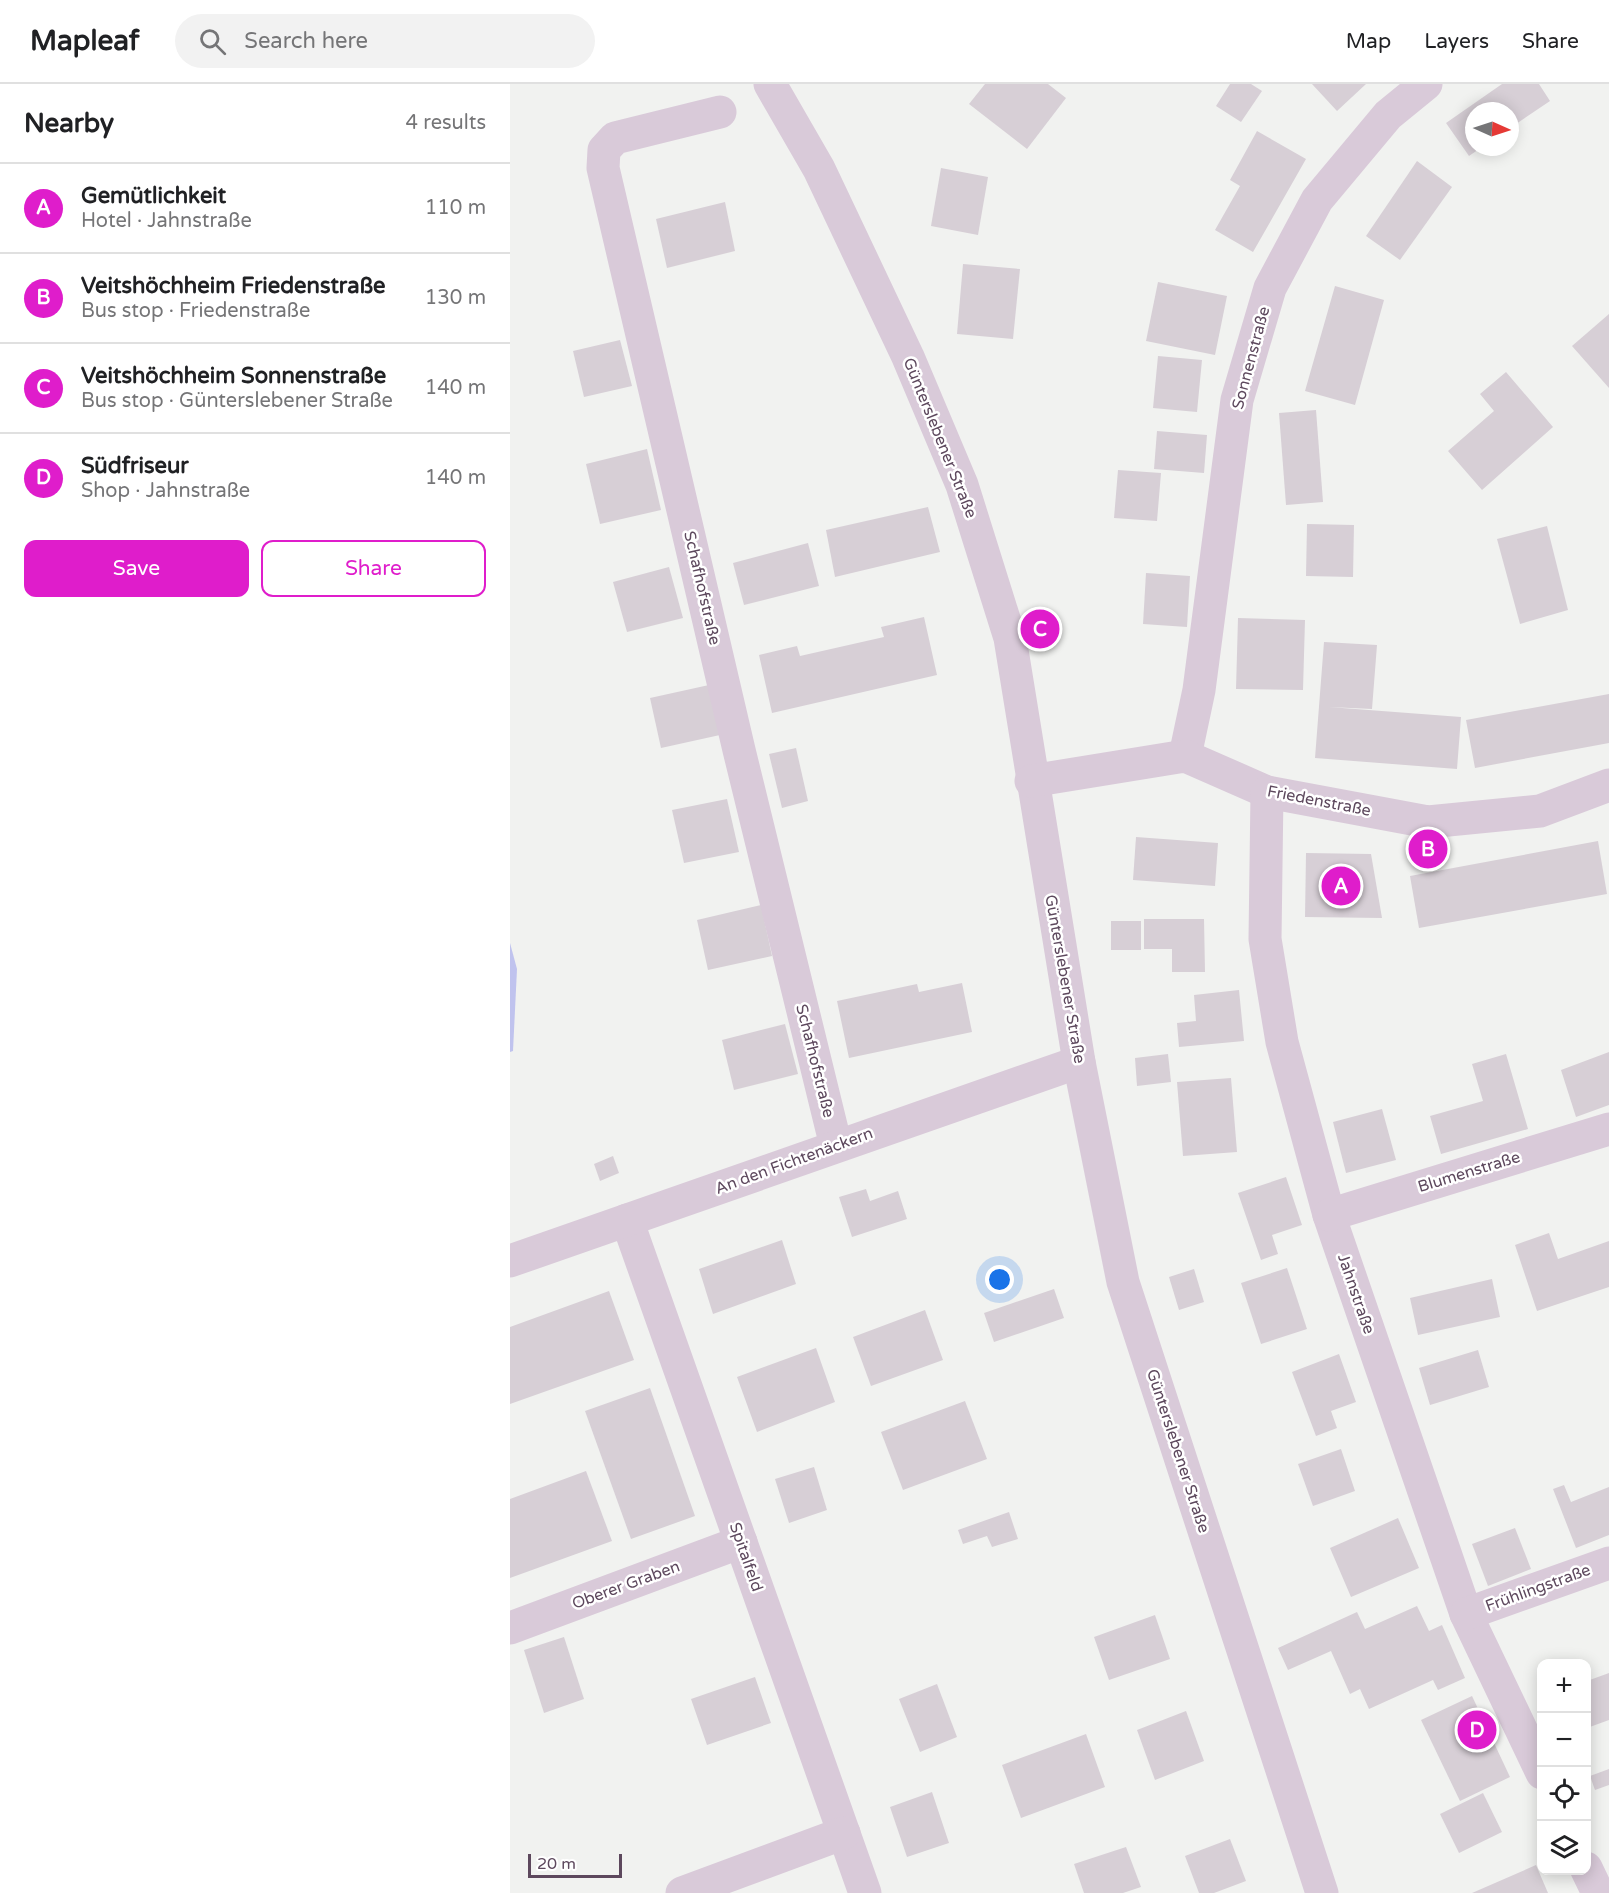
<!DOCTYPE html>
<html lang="en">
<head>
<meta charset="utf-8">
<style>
	body { margin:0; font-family:"Varela Round",sans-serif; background:#f2f2f2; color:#202124 }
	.controls { position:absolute; right:18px; bottom:18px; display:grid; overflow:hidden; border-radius:12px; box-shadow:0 3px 15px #0003 }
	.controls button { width:54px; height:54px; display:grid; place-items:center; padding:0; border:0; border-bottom:2px solid #e0e0e0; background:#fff; color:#202124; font:30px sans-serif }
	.compass { position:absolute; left:955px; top:18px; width:54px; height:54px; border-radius:50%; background:#fff; box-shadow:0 3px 15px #0003; rotate:93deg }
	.scale { position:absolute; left:18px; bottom:15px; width:94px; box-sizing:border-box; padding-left:6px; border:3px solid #5d485d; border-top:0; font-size:16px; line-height:21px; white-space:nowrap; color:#5d485d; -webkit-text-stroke:4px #fff; paint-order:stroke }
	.you { position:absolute; left:490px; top:1196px; width:21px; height:21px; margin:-15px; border:4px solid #fff; border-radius:50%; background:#1a73e8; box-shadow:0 0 0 9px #1a73e833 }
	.badge { display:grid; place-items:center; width:39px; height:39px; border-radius:50%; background:#df1dcb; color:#fff; font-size:20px; font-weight:700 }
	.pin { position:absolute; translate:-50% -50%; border:3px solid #fff; box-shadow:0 2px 6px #0006 }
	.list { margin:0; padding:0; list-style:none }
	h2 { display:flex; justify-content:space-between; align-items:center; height:78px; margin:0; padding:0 24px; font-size:26px }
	h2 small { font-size:20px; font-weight:400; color:#757577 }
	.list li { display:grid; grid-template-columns:39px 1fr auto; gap:18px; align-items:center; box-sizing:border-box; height:90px; padding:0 24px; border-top:2px solid #e0e0e0 }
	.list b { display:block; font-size:22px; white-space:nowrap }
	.list p { margin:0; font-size:20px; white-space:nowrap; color:#757577 }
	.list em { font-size:20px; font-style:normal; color:#757577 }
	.actions { display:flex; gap:12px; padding:18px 24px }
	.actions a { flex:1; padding:14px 0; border:2px solid #df1dcb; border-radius:12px; text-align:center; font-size:21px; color:#df1dcb }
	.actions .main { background:#df1dcb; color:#fff }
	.icon { flex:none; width:33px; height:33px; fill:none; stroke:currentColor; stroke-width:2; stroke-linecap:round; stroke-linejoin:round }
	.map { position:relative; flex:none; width:1099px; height:1809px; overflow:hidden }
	header { display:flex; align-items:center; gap:36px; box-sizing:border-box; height:84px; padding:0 30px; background:#fff; border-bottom:2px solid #e0e0e0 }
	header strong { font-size:28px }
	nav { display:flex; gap:33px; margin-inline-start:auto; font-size:21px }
	.search { width:420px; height:54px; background:#f2f2f2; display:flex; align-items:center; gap:15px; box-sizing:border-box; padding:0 21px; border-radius:33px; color:#757577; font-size:22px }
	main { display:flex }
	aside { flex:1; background:#fff }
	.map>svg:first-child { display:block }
	.green { fill:#c0c3ee }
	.building { fill:#d7cfd6 }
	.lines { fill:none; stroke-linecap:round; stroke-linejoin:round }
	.minor { stroke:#d9cad9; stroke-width:33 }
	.labels { text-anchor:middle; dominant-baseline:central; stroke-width:5; stroke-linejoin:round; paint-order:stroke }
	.street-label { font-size:16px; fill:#5d485d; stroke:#fff }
</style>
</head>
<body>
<header>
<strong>Mapleaf</strong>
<div class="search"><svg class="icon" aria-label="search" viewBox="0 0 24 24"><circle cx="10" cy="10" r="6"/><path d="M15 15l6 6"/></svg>Search here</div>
<nav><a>Map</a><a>Layers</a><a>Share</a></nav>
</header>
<main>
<aside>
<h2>Nearby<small>4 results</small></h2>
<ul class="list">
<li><span class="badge">A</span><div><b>Gemütlichkeit</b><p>Hotel · Jahnstraße</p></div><em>110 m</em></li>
<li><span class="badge">B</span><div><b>Veitshöchheim Friedenstraße</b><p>Bus stop · Friedenstraße</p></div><em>130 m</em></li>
<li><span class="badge">C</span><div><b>Veitshöchheim Sonnenstraße</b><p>Bus stop · Günterslebener Straße</p></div><em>140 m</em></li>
<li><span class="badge">D</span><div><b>Südfriseur</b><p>Shop · Jahnstraße</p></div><em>140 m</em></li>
</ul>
<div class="actions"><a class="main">Save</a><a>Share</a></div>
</aside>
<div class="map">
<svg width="1099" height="1809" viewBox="0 0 1099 1809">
	<rect width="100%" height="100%" fill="#f1f2f0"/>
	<!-- green -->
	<polygon class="green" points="0,859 7,885 3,967 0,968"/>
	<!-- building -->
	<g class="building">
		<polygon points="475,0 538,0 556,14 517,65 459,20"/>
		<polygon points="720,0 741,0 752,7 731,38 706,22"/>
		<polygon points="802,0 856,0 827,27"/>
		<polygon points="992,0 1029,0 1040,17 1000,44 1000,27 964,27 964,63 972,63 959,72 936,39"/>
		<polygon points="747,47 796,75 743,168 705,146 730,102 720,96"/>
		<polygon points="907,77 942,103 890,176 856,152"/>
		<polygon points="431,84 478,93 468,151 421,142"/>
		<polygon points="215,118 225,167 157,184 146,135"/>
		<polygon points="453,180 510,185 503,255 447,250"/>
		<polygon points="648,198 717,212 705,271 636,257"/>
		<polygon points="825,202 874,216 845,321 795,307"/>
		<polygon points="1099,230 1099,304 1062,262"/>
		<polygon points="110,256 122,302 74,313 63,267"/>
		<polygon points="648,272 692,276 687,328 643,324"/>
		<polygon points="996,288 1043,343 972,406 938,367 984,327 970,310"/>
		<polygon points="806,326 813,418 776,421 769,329"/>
		<polygon points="647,347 697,351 694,389 644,385"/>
		<polygon points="137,365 151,426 90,440 76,380"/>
		<polygon points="608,386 651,389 647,437 604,434"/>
		<polygon points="418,423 430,468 325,493 316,446"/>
		<polygon points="797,440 844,441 843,493 796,492"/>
		<polygon points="1037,442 1058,526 1010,540 987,455"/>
		<polygon points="298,459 309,502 234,521 223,479"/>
		<polygon points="159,483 173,534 117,548 103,498"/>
		<polygon points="636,489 680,492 677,543 633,540"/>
		<polygon points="414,533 427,591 262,629 249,571 287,562 290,572 374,553 371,543"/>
		<polygon points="728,534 795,536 793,606 726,605"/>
		<polygon points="814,558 867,561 862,625 819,623 951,633 947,685 805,674"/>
		<polygon points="199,601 210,651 151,664 140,614"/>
		<polygon points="1099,610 1099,659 965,684 956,636"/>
		<polygon points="286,664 298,717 272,724 259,670"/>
		<polygon points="217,715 229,768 174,779 162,726"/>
		<polygon points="626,753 708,759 705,802 623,796"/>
		<polygon points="1088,757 1097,810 909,844 900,792"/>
		<polygon points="796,769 861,770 872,834 795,833"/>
		<polygon points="251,821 262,872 198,886 187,836"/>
		<polygon points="634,835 694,835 695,888 662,888 662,865 634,865"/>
		<rect x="601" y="837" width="30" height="29"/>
		<polygon points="452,899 462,948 339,974 327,917 407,900 409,908"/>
		<polygon points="729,906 734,957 669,963 667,939 686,937 684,911"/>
		<polygon points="275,940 288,990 224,1006 212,956"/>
		<polygon points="1099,968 1099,1021 1066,1033 1051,986"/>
		<polygon points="658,970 661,998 627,1002 625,974"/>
		<polygon points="996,970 1018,1045 931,1070 920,1032 973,1017 962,980"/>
		<polygon points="721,994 727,1068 673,1072 667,998"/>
		<polygon points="872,1025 886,1076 836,1089 823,1038"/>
		<polygon points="103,1072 109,1089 90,1097 84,1080"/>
		<polygon points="776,1093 792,1141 762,1151 768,1170 751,1176 728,1109"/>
		<polygon points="356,1105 360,1117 388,1107 397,1135 342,1153 329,1113"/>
		<polygon points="1039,1149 1048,1175 1099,1157 1099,1203 1027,1227 1005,1161"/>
		<polygon points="272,1156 286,1200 203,1230 189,1185"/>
		<polygon points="777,1184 797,1245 751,1260 731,1199"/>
		<polygon points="684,1185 694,1218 669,1226 659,1193"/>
		<polygon points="982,1195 990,1233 908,1251 900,1214"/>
		<polygon points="544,1205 554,1234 484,1258 474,1229"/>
		<polygon points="99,1207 124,1276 0,1320 0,1243"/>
		<polygon points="415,1226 433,1276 361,1302 343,1253"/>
		<polygon points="306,1264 325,1318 247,1348 227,1293"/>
		<polygon points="968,1266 979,1303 920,1321 909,1284"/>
		<polygon points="829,1270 846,1318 821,1327 827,1344 806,1352 782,1288"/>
		<polygon points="140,1304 185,1432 121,1455 75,1327"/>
		<polygon points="455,1317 477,1375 393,1406 371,1348"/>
		<polygon points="831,1365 845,1407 803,1422 788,1380"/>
		<polygon points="304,1383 317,1426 279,1439 265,1395"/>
		<polygon points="76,1387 102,1457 0,1494 0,1415"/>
		<polygon points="1054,1401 1061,1418 1099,1403 1099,1451 1066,1464 1043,1405"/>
		<polygon points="499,1428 508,1455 482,1463 477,1452 453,1460 448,1446"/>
		<polygon points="888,1434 909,1484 841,1513 820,1464"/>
		<polygon points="1005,1444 1021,1485 978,1502 962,1460"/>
		<polygon points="907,1522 919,1547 932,1541 955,1594 928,1606 923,1596 859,1625 850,1605 840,1610 821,1567 778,1586 768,1564 847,1528 855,1545"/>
		<polygon points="645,1531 660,1575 599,1596 584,1553"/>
		<polygon points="54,1553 74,1615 34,1629 14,1566"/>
		<polygon points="1099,1589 1099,1636 1077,1644 1077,1597"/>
		<polygon points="245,1593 261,1639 197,1661 181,1615"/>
		<polygon points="427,1600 447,1653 410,1668 389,1615"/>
		<polygon points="962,1612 1000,1693 950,1717 911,1636"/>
		<polygon points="676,1627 694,1677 645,1696 627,1646"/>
		<polygon points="576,1650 595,1703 511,1734 492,1681"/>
		<polygon points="1099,1685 1099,1701 1085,1706 1080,1692"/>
		<polygon points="422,1708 439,1759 397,1773 380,1723"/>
		<polygon points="973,1709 992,1748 949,1769 930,1730"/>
		<polygon points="720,1755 736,1797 704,1809 689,1809 675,1772"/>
		<polygon points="616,1763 631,1803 613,1809 574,1809 564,1780"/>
		<polygon points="1026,1781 1038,1809 962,1809"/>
	</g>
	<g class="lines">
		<!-- minor -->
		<g class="minor">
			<polyline points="260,0 309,85 398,273 452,401 500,554 569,978 613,1198 812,1809"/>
			<polyline points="210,28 105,54 94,66 93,84 229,666 326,1062"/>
			<polyline points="675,672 689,606 727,316 760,204 807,116 878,31 916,0"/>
			<polyline points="521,697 675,672 757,708 918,738 1030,727 1099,701"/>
			<polyline points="757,708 755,855 772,958 819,1131 956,1530 1032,1689"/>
			<polyline points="819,1131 1099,1045"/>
			<polyline points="117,1136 355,1809"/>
			<polyline points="0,1177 569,978"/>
			<polyline points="956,1530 1099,1479"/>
			<polyline points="0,1544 231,1458"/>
			<polyline points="1076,1784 1088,1809"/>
			<polyline points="172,1809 334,1749"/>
		</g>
	</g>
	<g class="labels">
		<!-- street labels -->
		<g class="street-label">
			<text transform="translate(741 274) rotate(-75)">Sonnenstraße</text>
			<text transform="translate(430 354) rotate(68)">Günterslebener Straße</text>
			<text transform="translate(192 504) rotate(77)">Schafhofstraße</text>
			<text transform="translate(809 717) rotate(11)">Friedenstraße</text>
			<text transform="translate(555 895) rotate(80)">Günterslebener Straße</text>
			<text transform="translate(305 977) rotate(76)">Schafhofstraße</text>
			<text transform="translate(284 1077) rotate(-20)">An den Fichtenäckern</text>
			<text transform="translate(959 1088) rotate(-17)">Blumenstraße</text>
			<text transform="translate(846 1210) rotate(71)">Jahnstraße</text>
			<text transform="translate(668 1367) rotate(72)">Günterslebener Straße</text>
			<text transform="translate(236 1473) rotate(71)">Spitalfeld</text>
			<text transform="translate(116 1501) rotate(-20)">Oberer Graben</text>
			<text transform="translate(1028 1504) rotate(-20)">Frühlingstraße</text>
		</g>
	</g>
</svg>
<div class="controls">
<button>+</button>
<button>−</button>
<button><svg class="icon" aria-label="locate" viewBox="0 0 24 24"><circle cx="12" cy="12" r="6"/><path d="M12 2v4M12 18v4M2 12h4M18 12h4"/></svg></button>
<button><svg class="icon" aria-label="layers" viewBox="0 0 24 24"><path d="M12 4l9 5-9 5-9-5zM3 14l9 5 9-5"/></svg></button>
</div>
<svg class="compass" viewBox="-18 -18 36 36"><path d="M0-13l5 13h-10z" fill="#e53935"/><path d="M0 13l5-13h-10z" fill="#757577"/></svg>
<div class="scale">20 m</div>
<div class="you"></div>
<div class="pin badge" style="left:831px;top:802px">A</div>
<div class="pin badge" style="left:918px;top:765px">B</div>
<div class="pin badge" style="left:530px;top:545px">C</div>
<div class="pin badge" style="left:967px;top:1646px">D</div>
</div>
</main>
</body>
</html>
